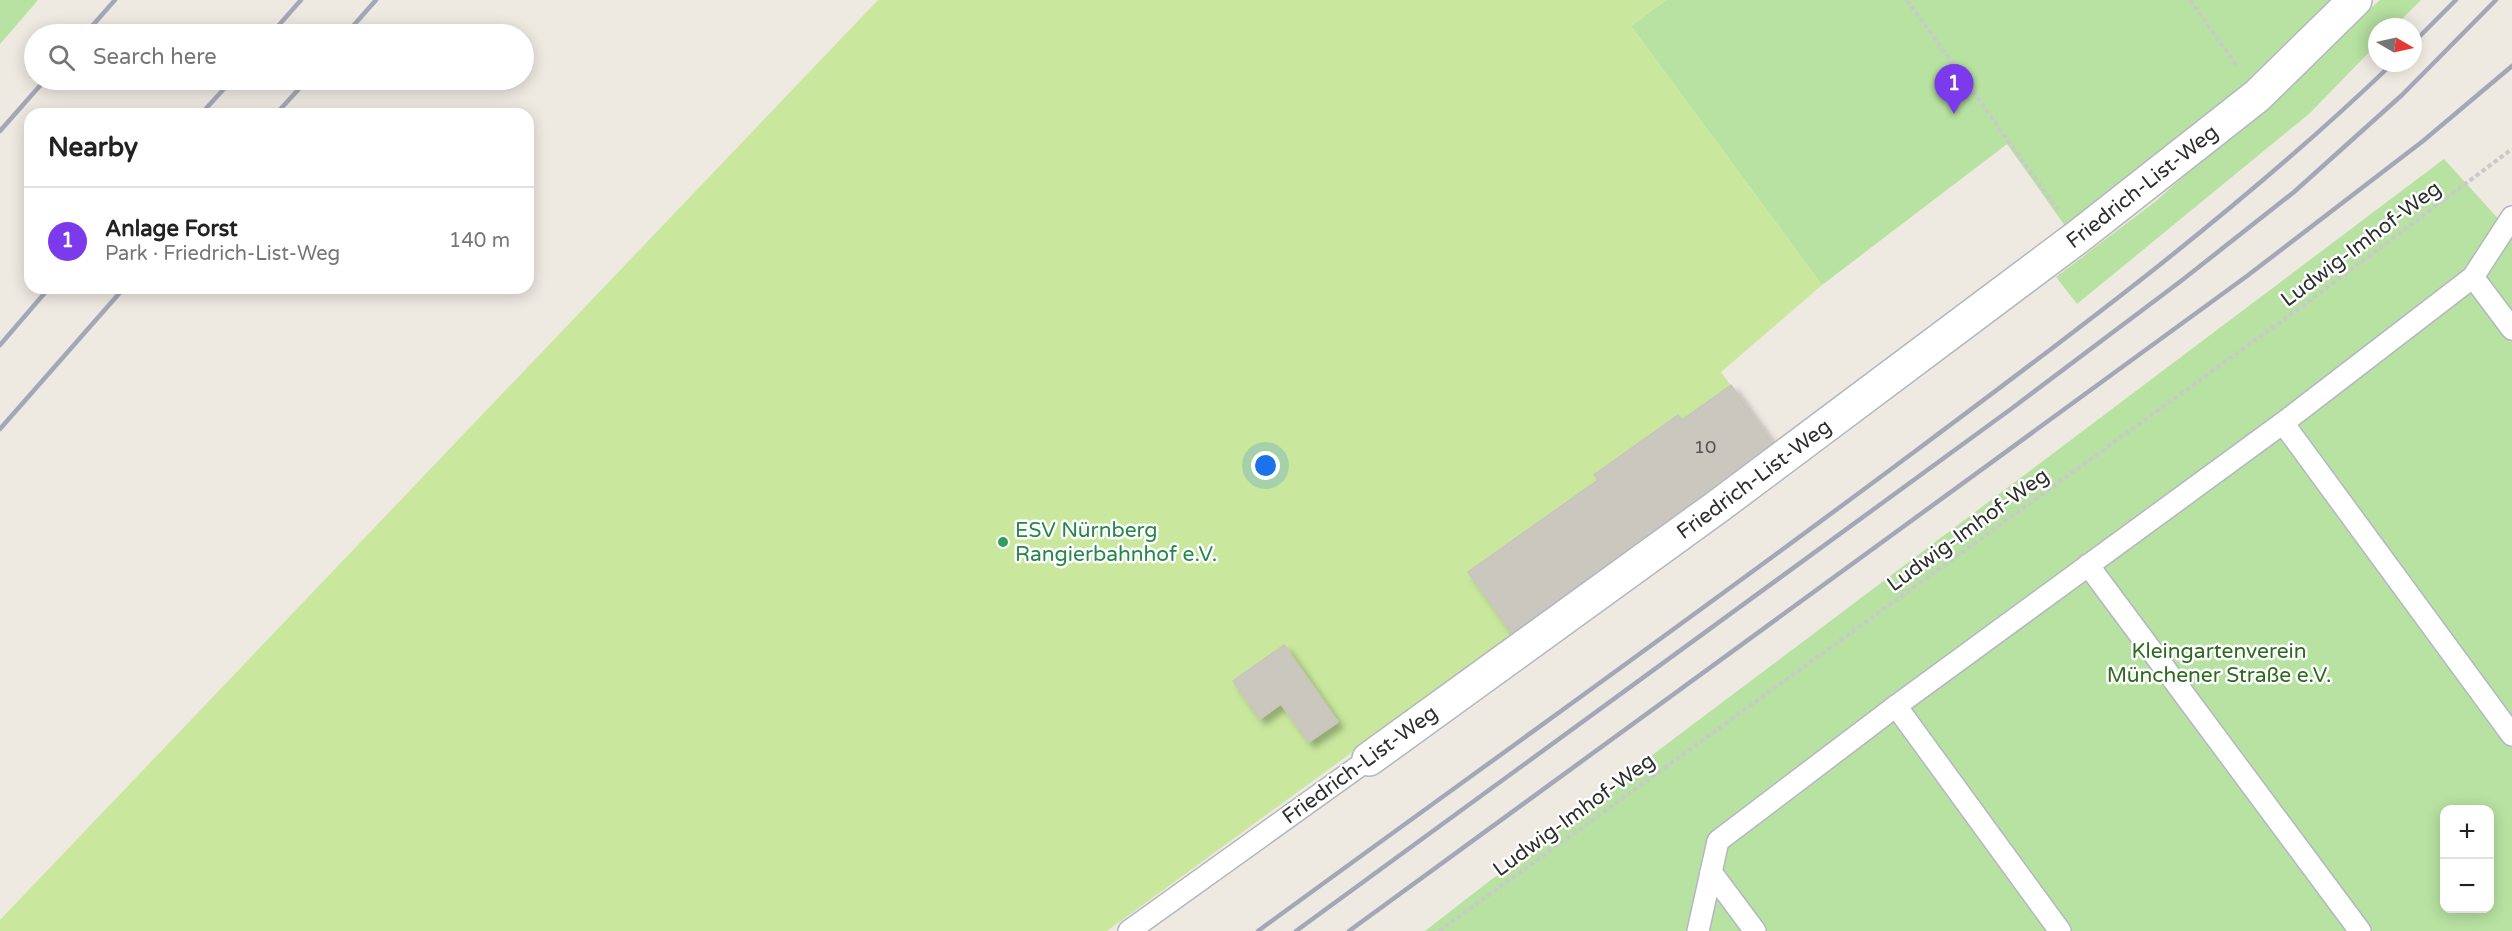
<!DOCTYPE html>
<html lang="en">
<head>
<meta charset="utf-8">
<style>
	body { margin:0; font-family:"Varela Round",sans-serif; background:#f6f6f6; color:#222 }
	.controls { position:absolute; right:18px; bottom:18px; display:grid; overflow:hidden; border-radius:12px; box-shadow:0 3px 15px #0003 }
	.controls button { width:54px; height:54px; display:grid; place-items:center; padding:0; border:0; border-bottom:2px solid #e0e0e0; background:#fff; color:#222; font:30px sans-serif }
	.compass { position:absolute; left:2368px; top:18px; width:54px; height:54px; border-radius:50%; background:#fff; box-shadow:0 3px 15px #0003; rotate:99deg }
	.you { position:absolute; left:1266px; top:466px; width:21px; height:21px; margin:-15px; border:4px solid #fff; border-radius:50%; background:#1a73e8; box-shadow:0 0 0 9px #1a73e833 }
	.badge { display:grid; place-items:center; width:39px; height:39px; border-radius:50%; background:#7c3aed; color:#fff; font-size:20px; font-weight:700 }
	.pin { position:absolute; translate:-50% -50px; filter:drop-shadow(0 2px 3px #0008) }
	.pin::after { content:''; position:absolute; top:32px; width:21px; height:18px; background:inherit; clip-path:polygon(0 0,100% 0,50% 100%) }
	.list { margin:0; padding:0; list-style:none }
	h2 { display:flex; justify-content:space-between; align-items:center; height:78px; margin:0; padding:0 24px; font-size:26px }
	h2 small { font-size:20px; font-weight:400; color:#767676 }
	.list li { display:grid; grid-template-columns:39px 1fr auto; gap:18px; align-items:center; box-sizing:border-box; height:108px; padding:0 24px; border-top:2px solid #e0e0e0 }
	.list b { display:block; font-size:22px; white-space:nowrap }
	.list p { margin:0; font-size:20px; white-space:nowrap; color:#767676 }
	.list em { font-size:20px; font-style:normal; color:#767676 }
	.icon { flex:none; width:33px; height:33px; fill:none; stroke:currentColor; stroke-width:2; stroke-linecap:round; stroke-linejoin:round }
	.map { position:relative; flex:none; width:2512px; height:931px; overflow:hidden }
	.search { position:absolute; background:#fff; box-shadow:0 3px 15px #0003; left:24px; top:24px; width:510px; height:66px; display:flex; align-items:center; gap:15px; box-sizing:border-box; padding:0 21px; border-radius:33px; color:#767676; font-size:22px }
	.panel { position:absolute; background:#fff; box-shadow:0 3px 15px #0003; left:24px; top:108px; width:510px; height:186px; border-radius:18px }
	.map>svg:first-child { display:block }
	.green { fill:#b7e2a1; fill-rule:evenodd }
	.pitch { fill:#c9e89d }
	.building { fill:#cac7bf; stroke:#cac5bb; stroke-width:1.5; filter:url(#shadow) }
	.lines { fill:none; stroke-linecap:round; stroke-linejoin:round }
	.lane-casing { stroke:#b4b7c0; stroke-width:24 }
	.street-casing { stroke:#b4b7c0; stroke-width:36 }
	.path { stroke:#c9c9c9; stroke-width:4; stroke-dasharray:4.5 3; stroke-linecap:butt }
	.lane { stroke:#fff; stroke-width:21 }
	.street { stroke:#fff; stroke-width:33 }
	.rail { stroke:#a4a7b7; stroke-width:4.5 }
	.leisure-dot { fill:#2e9e5b; stroke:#fff; stroke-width:2 }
	.labels { text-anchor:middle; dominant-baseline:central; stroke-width:5; stroke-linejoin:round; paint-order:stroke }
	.number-label { font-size:18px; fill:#555452 }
	.street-label { font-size:21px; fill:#2e2e2e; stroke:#fff }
	.leisure-label { font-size:21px; fill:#27864d; stroke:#fff; text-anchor:start }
	.park-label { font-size:21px; fill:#2e6a1f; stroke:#fff }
</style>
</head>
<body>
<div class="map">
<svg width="2512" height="931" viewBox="0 0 2512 931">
	<defs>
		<filter id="shadow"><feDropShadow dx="5.5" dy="5.5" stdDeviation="3" flood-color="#0004"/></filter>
	</defs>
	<rect width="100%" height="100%" fill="#eee9e1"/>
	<!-- green -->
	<g class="green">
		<polygon points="0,0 38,0 0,44"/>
		<polygon points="1666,0 2333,0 2250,84 2068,230 2007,144 1822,285 1631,26"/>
		<polygon points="2380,0 2421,0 2394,27 2377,27 2377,44 2310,113 2077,304 2056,277 2156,201"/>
		<path d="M2444,159l68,75v697h-1087l226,-175zM2444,810h46v98h-46z"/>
	</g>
	<!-- pitch -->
	<polygon class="pitch" points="878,0 1666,0 1631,26 1822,285 1721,372 1776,448 1513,635 1107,931 0,931 0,920"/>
	<!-- building -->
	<g class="building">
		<polygon points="1731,385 1776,448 1513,635 1468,572 1598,480 1594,475 1678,415 1682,420"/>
		<polygon points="1284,645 1338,722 1309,742 1281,704 1260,719 1233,681"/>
	</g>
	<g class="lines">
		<defs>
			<g id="lane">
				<polyline points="2473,277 2512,329"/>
				<polyline points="2283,423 2512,735"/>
				<polyline points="2088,565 2360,931"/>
				<polyline points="1896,706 2060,931"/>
				<polyline points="1711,872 1755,931"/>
				<polyline points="1129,931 1369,759"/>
				<polyline points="1698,931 1718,841 1896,706 2283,423 2473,277 2512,217"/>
			</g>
			<g id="street">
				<path id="s1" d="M1369,759l348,-252 362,-271 178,-140 98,-96"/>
			</g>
		</defs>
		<!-- lane casing -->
		<use href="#lane" class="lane-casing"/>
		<!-- street casing -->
		<use href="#street" class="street-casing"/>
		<!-- path -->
		<g class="path">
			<polyline points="1907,0 2058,210"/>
			<polyline points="2190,0 2237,66"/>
			<polyline points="1439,931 2309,301 2512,149"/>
		</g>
		<!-- lane -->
		<use href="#lane" class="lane"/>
		<!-- street -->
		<use href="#street" class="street"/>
		<!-- rail -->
		<g class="rail">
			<polyline points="85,34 115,0"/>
			<polyline points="271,34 301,0"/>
			<polyline points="346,34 376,0"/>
			<polyline points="2413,43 2456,0"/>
			<polyline points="201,114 232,80"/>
			<polyline points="276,114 307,80"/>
			<polyline points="0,131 45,80"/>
			<polyline points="0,345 49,288"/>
			<polyline points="0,429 124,288"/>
			<path d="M1258,931c215,-157 431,-311 644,-470 169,-126 339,-252 491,-398"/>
			<polyline points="1296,931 2011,409 2181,281 2294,192 2402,95 2496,0"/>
			<polyline points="1349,931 2247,276 2423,141 2512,66"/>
		</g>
	</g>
	<!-- markers -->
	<circle class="leisure-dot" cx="1003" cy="542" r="6"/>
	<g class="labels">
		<!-- number labels -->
		<g class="number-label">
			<text x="1705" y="447">10</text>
		</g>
		<!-- street labels -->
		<g class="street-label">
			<text stroke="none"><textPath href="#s1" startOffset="962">Friedrich-List-Weg</textPath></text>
			<text transform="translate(2361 244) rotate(-37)">Ludwig-Imhof-Weg</text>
			<text stroke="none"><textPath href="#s1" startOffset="476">Friedrich-List-Weg</textPath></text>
			<text transform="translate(1968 530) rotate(-36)">Ludwig-Imhof-Weg</text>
			<text transform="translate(1360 765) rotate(-36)">Friedrich-List-Weg</text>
			<text transform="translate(1574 815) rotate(-36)">Ludwig-Imhof-Weg</text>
		</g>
		<!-- leisure labels -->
		<g class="leisure-label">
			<text x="1015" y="530">ESV Nürnberg<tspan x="1015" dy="24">Rangierbahnhof e.V.</tspan></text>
		</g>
		<!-- park labels -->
		<g class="park-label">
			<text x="2219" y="651">Kleingartenverein<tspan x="2219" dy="24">Münchener Straße e.V.</tspan></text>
		</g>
	</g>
</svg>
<div class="controls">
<button>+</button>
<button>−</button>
</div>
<svg class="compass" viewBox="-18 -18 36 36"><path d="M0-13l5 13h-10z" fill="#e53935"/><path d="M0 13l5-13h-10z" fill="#767676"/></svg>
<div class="you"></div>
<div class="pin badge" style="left:1954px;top:114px">1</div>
<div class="search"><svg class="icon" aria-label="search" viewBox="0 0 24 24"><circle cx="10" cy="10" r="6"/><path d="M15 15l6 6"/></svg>Search here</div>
<section class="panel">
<h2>Nearby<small></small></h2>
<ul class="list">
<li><span class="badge">1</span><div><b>Anlage Forst</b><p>Park · Friedrich-List-Weg</p></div><em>140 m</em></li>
</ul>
</section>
</div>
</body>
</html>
